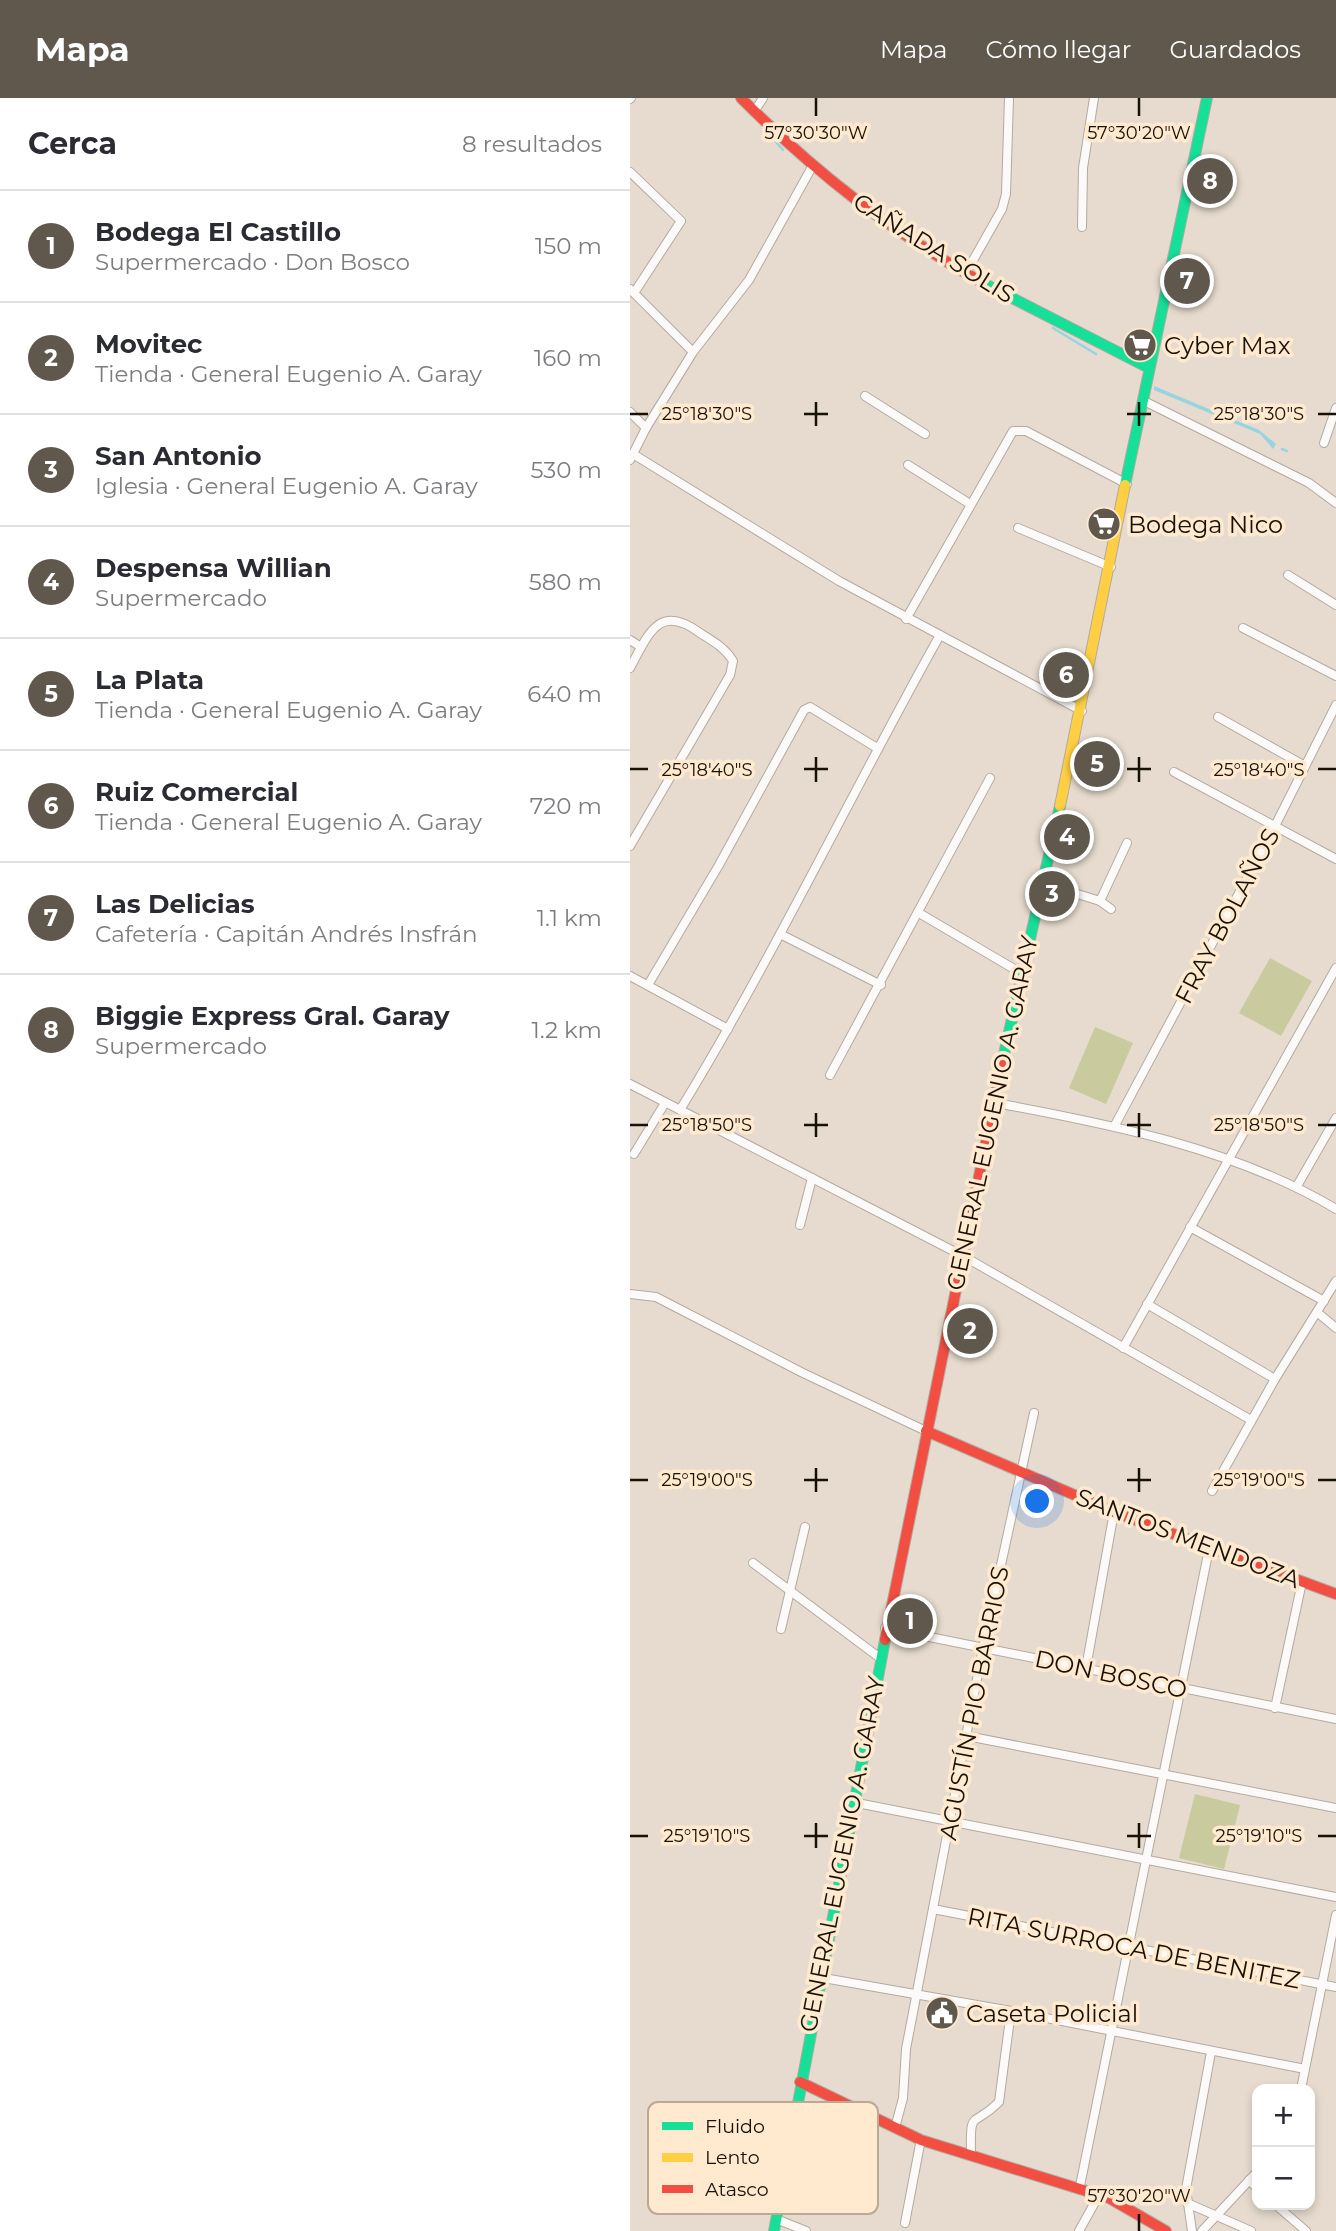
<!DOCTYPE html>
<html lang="es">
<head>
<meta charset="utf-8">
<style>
	body { margin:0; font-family:Montserrat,sans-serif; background:#f7f7f7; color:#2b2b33 }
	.controls { position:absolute; right:21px; bottom:21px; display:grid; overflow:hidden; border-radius:14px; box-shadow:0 4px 10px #0003 }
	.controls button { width:63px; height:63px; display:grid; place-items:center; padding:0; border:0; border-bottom:2px solid #e1e1e2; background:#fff; color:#2b2b33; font:35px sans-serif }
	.you { position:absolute; left:408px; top:1404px; width:24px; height:24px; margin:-18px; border:5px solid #fff; border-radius:50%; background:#1a73e8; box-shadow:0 0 0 10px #1a73e833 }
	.badge { display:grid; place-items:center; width:46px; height:46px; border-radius:50%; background:#60584d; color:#fff; font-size:23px; font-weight:700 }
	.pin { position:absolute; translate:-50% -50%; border:4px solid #fff; box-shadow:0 2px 7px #0006 }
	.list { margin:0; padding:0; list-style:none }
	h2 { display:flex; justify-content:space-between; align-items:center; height:91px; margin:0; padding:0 28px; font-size:30px }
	h2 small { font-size:23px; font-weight:400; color:#7c7c81 }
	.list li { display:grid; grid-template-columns:46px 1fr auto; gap:21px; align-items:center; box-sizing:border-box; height:112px; padding:0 28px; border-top:2px solid #e1e1e2 }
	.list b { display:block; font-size:26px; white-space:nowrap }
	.list p { margin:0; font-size:23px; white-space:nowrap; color:#7c7c81 }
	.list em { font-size:23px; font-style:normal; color:#7c7c81 }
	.map { position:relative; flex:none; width:706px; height:2133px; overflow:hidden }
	header { display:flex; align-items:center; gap:42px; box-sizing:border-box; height:98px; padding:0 35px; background:#60584d; color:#fff }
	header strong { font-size:33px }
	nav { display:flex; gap:38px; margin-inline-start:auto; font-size:24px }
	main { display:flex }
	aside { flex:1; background:#fff }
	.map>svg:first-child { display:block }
	.pitch { fill:#caca9f }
	.water { fill:#98d3e2 }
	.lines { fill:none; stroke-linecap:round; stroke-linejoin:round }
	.stream { stroke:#98d3e2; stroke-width:2.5 }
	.street-casing { stroke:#b3aaa0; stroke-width:10 }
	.fast-casing { stroke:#b3aaa0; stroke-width:12 }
	.slow-casing { stroke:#b3aaa0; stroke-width:12 }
	.jam-casing { stroke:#b3aaa0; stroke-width:12 }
	.street { stroke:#fbfaf8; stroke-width:8 }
	.fast { stroke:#16e098; stroke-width:10 }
	.slow { stroke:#ffcf43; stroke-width:10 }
	.jam { stroke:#f24e42; stroke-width:10 }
	.ticks { fill:none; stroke:#181108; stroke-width:2.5 }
	.labels { text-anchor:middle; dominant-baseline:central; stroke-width:7; stroke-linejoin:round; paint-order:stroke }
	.street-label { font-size:24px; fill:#181108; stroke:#ffeacf }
	.poi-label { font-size:24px; fill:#181108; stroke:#ffeacf; text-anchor:start }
	.key { fill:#ffeacf; stroke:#baa993; stroke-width:2 }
	.key-label { font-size:19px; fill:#181108 }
	.ticks-label { font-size:18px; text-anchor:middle; fill:#181108; stroke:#ffeacf; stroke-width:7; stroke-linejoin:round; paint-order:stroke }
</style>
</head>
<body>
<header>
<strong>Mapa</strong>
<nav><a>Mapa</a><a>Cómo llegar</a><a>Guardados</a></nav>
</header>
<main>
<aside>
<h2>Cerca<small>8 resultados</small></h2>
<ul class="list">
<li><span class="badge">1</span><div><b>Bodega El Castillo</b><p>Supermercado · Don Bosco</p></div><em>150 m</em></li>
<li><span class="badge">2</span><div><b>Movitec</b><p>Tienda · General Eugenio A. Garay</p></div><em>160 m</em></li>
<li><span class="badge">3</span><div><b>San Antonio</b><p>Iglesia · General Eugenio A. Garay</p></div><em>530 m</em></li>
<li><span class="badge">4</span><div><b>Despensa Willian</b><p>Supermercado</p></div><em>580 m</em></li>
<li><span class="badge">5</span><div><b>La Plata</b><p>Tienda · General Eugenio A. Garay</p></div><em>640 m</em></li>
<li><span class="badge">6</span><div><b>Ruiz Comercial</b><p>Tienda · General Eugenio A. Garay</p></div><em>720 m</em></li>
<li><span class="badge">7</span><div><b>Las Delicias</b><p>Cafetería · Capitán Andrés Insfrán</p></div><em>1.1 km</em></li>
<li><span class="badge">8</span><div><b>Biggie Express Gral. Garay</b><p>Supermercado</p></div><em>1.2 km</em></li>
</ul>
</aside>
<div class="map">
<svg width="706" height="2133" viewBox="0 0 706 2133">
	<rect width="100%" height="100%" fill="#e6dbce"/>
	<!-- pitch -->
	<g class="pitch">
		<polygon points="640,860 682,883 651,938 609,915"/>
		<polygon points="465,929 503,945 476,1006 439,990"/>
		<polygon points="565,1696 610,1707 594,1771 549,1760"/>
	</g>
	<!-- water -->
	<polygon class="water" points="524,288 629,332 646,346 643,351 630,336 524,292"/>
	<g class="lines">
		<!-- stream -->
		<g class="stream">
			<polyline points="137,34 153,52"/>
			<polyline points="423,230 466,256"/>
			<polyline points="652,351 657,353"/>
		</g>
		<defs>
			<g id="street">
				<polyline points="0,1 1,0"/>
				<polyline points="124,14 133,0"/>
				<polyline points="0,74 51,123 4,195"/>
				<polyline points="452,129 453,70 464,0"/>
				<polyline points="337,173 372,111 376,96 379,0"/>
				<polyline points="0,191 63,254"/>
				<polyline points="235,298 295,336"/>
				<polyline points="512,302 679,385 706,405"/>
				<polyline points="0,314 16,330"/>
				<polyline points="694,345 706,310"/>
				<polyline points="3,356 209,483 452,613"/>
				<polyline points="0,362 16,330 63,254 119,182 182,69"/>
				<polyline points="278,367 340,406"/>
				<polyline points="388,430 481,469"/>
				<polyline points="658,477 706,507"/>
				<polyline points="276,521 383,333 396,333 497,386"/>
				<polyline points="613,530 706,578"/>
				<polyline points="0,542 11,549"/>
				<path d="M0,570c19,-35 29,-65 70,-35 13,8 25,15 33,28l-3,14 -100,171"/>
				<polyline points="588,619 675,668"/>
				<polyline points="544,674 706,761"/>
				<polyline points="409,784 470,803 481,811"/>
				<polyline points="470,803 497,745"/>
				<polyline points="289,815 391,875"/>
				<polyline points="150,836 251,887"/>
				<polyline points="0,878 98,931"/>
				<polyline points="18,887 89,767 174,612 180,609 247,650"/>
				<polyline points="200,977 360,680"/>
				<polyline points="0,986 333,1158 621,1322"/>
				<path d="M366,1005c114,21 240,46 340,106"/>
				<path d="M50,1012c94,-154 172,-318 260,-475"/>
				<polyline points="485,1027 646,726 706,607"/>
				<polyline points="4,1056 35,1005"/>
				<polyline points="667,1088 706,1020"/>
				<polyline points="170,1127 182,1080"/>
				<polyline points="560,1129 694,1203"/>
				<polyline points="0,1196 26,1199 173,1275 296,1333"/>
				<polyline points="517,1206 645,1281"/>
				<polyline points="688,1215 706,1230"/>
				<polyline points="493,1250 706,870"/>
				<polyline points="582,1393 645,1281 706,1183"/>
				<polyline points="123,1465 250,1560"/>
				<polyline points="255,1530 706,1621"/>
				<polyline points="151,1531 175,1429"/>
				<polyline points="456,1570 484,1414"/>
				<polyline points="645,1610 672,1484"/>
				<polyline points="337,1638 706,1710"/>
				<polyline points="222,1704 706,1799"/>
				<polyline points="303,1811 706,1889"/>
				<polyline points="188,1879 381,1913 675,1971"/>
				<polyline points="671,1991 706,1817"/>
				<polyline points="265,2030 273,2000 276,1951 353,1550 404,1315"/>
				<path d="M341,2057c-1,-48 1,-26 28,-53l12,-91"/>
				<polyline points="619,2082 627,2090"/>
				<polyline points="450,2088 579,1451"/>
				<polyline points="557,2105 621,2133"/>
				<polyline points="646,2107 676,2133"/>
				<polyline points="146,2121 176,2133"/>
				<polyline points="275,2125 291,2041"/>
				<polyline points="449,2133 469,2097"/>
				<polyline points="562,2133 556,2091 581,1954"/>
				<polyline points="572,2133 627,2074"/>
			</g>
			<g id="fast">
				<polyline points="353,185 519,270"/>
				<polyline points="495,387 577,0"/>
				<polyline points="372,965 430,708"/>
				<polyline points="144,2133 255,1542"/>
			</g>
			<polyline id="slow" points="430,708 495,387"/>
			<g id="jam">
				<path d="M111,0c76,76 148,132 242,185"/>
				<polyline points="296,1333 484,1414 706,1496"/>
				<polyline points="255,1542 372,965"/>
				<polyline points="170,1984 291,2042 479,2100 536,2133"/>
			</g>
		</defs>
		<!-- street casing -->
		<use href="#street" class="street-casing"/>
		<!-- fast casing -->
		<use href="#fast" class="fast-casing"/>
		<!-- slow casing -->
		<use href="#slow" class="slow-casing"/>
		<!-- jam casing -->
		<use href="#jam" class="jam-casing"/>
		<!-- street -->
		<use href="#street" class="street"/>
		<!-- fast -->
		<use href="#fast" class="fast"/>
		<!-- slow -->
		<use href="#slow" class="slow"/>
		<!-- jam -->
		<use href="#jam" class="jam"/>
	</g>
	<!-- ticks -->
	<path class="ticks" d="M186,0v18M509,0v18M186,304v24M509,304v24M0,316h18M174,316h24M497,316h24M688,316h18M186,659v25M509,659v25M0,671h18M174,671h24M497,671h24M688,671h18M186,1015v24M509,1015v24M0,1027h18M174,1027h24M497,1027h24M688,1027h18M186,1370v24M509,1370v24M0,1382h18M174,1382h24M497,1382h24M688,1382h18M186,1725v25M509,1725v25M0,1738h18M174,1738h24M497,1738h24M688,1738h18M509,2116v17"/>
	<!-- icons -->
	<defs>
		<symbol id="supermarket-disc" viewBox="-11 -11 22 22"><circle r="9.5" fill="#60584d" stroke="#ffeacf"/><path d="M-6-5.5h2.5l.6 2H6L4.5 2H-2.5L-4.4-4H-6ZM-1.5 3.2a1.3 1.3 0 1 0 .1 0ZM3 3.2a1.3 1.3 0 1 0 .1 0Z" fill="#fff"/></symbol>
		<symbol id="civic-disc" viewBox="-11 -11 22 22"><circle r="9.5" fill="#60584d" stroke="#ffeacf"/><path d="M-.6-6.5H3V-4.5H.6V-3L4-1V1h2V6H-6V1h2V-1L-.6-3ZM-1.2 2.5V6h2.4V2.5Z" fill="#fff"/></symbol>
	</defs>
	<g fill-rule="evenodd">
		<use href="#supermarket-disc" x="491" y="228" width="38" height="38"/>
		<use href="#supermarket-disc" x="455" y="407" width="38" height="38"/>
		<use href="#civic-disc" x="293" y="1896" width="38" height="38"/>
	</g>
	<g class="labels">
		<!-- street labels -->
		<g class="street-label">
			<text transform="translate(304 150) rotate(32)">CAÑADA SOLIS</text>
			<text transform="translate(597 818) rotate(-62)">FRAY BOLAÑOS</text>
			<text transform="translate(362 1015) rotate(-78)">GENERAL EUGENIO A. GARAY</text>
			<text transform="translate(558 1440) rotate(21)">SANTOS MENDOZA</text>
			<text transform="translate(481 1576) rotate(12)">DON BOSCO</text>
			<text transform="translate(344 1605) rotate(-79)">AGUSTÍN PIO BARRIOS</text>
			<text transform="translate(212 1756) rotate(-79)">GENERAL EUGENIO A. GARAY</text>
			<text transform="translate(504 1850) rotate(11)">RITA SURROCA DE BENITEZ</text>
		</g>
		<!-- poi labels -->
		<g class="poi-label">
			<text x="534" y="247">Cyber Max</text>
			<text x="498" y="426">Bodega Nico</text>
			<text x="336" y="1915">Caseta Policial</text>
		</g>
	</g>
	<!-- legend -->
	<rect x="18" y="2004" width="230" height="112" rx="10" class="key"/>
	<rect x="32" y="2024" width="31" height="8" fill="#16e098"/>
	<rect x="32" y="2055" width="31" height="9" fill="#ffcf43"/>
	<rect x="32" y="2087" width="31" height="8" fill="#f24e42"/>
	<g class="key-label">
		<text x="75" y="2035">Fluido</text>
		<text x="75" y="2066">Lento</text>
		<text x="75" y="2098">Atasco</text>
	</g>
	<g class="ticks-label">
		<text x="186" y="41">57°30'30"W</text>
		<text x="509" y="41">57°30'20"W</text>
		<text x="77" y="322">25°18'30"S</text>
		<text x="629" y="322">25°18'30"S</text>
		<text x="77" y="678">25°18'40"S</text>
		<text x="629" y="678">25°18'40"S</text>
		<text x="77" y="1033">25°18'50"S</text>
		<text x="629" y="1033">25°18'50"S</text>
		<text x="77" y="1388">25°19'00"S</text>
		<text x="629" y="1388">25°19'00"S</text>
		<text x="77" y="1744">25°19'10"S</text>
		<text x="629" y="1744">25°19'10"S</text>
		<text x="509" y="2104">57°30'20"W</text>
	</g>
</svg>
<div class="controls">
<button>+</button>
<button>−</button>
</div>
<div class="you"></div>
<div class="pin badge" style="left:280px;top:1523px">1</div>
<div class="pin badge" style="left:340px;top:1233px">2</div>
<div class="pin badge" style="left:422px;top:796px">3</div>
<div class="pin badge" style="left:437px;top:739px">4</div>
<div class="pin badge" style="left:467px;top:666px">5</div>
<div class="pin badge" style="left:436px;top:577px">6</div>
<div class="pin badge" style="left:557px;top:183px">7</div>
<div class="pin badge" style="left:580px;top:83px">8</div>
</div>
</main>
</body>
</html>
